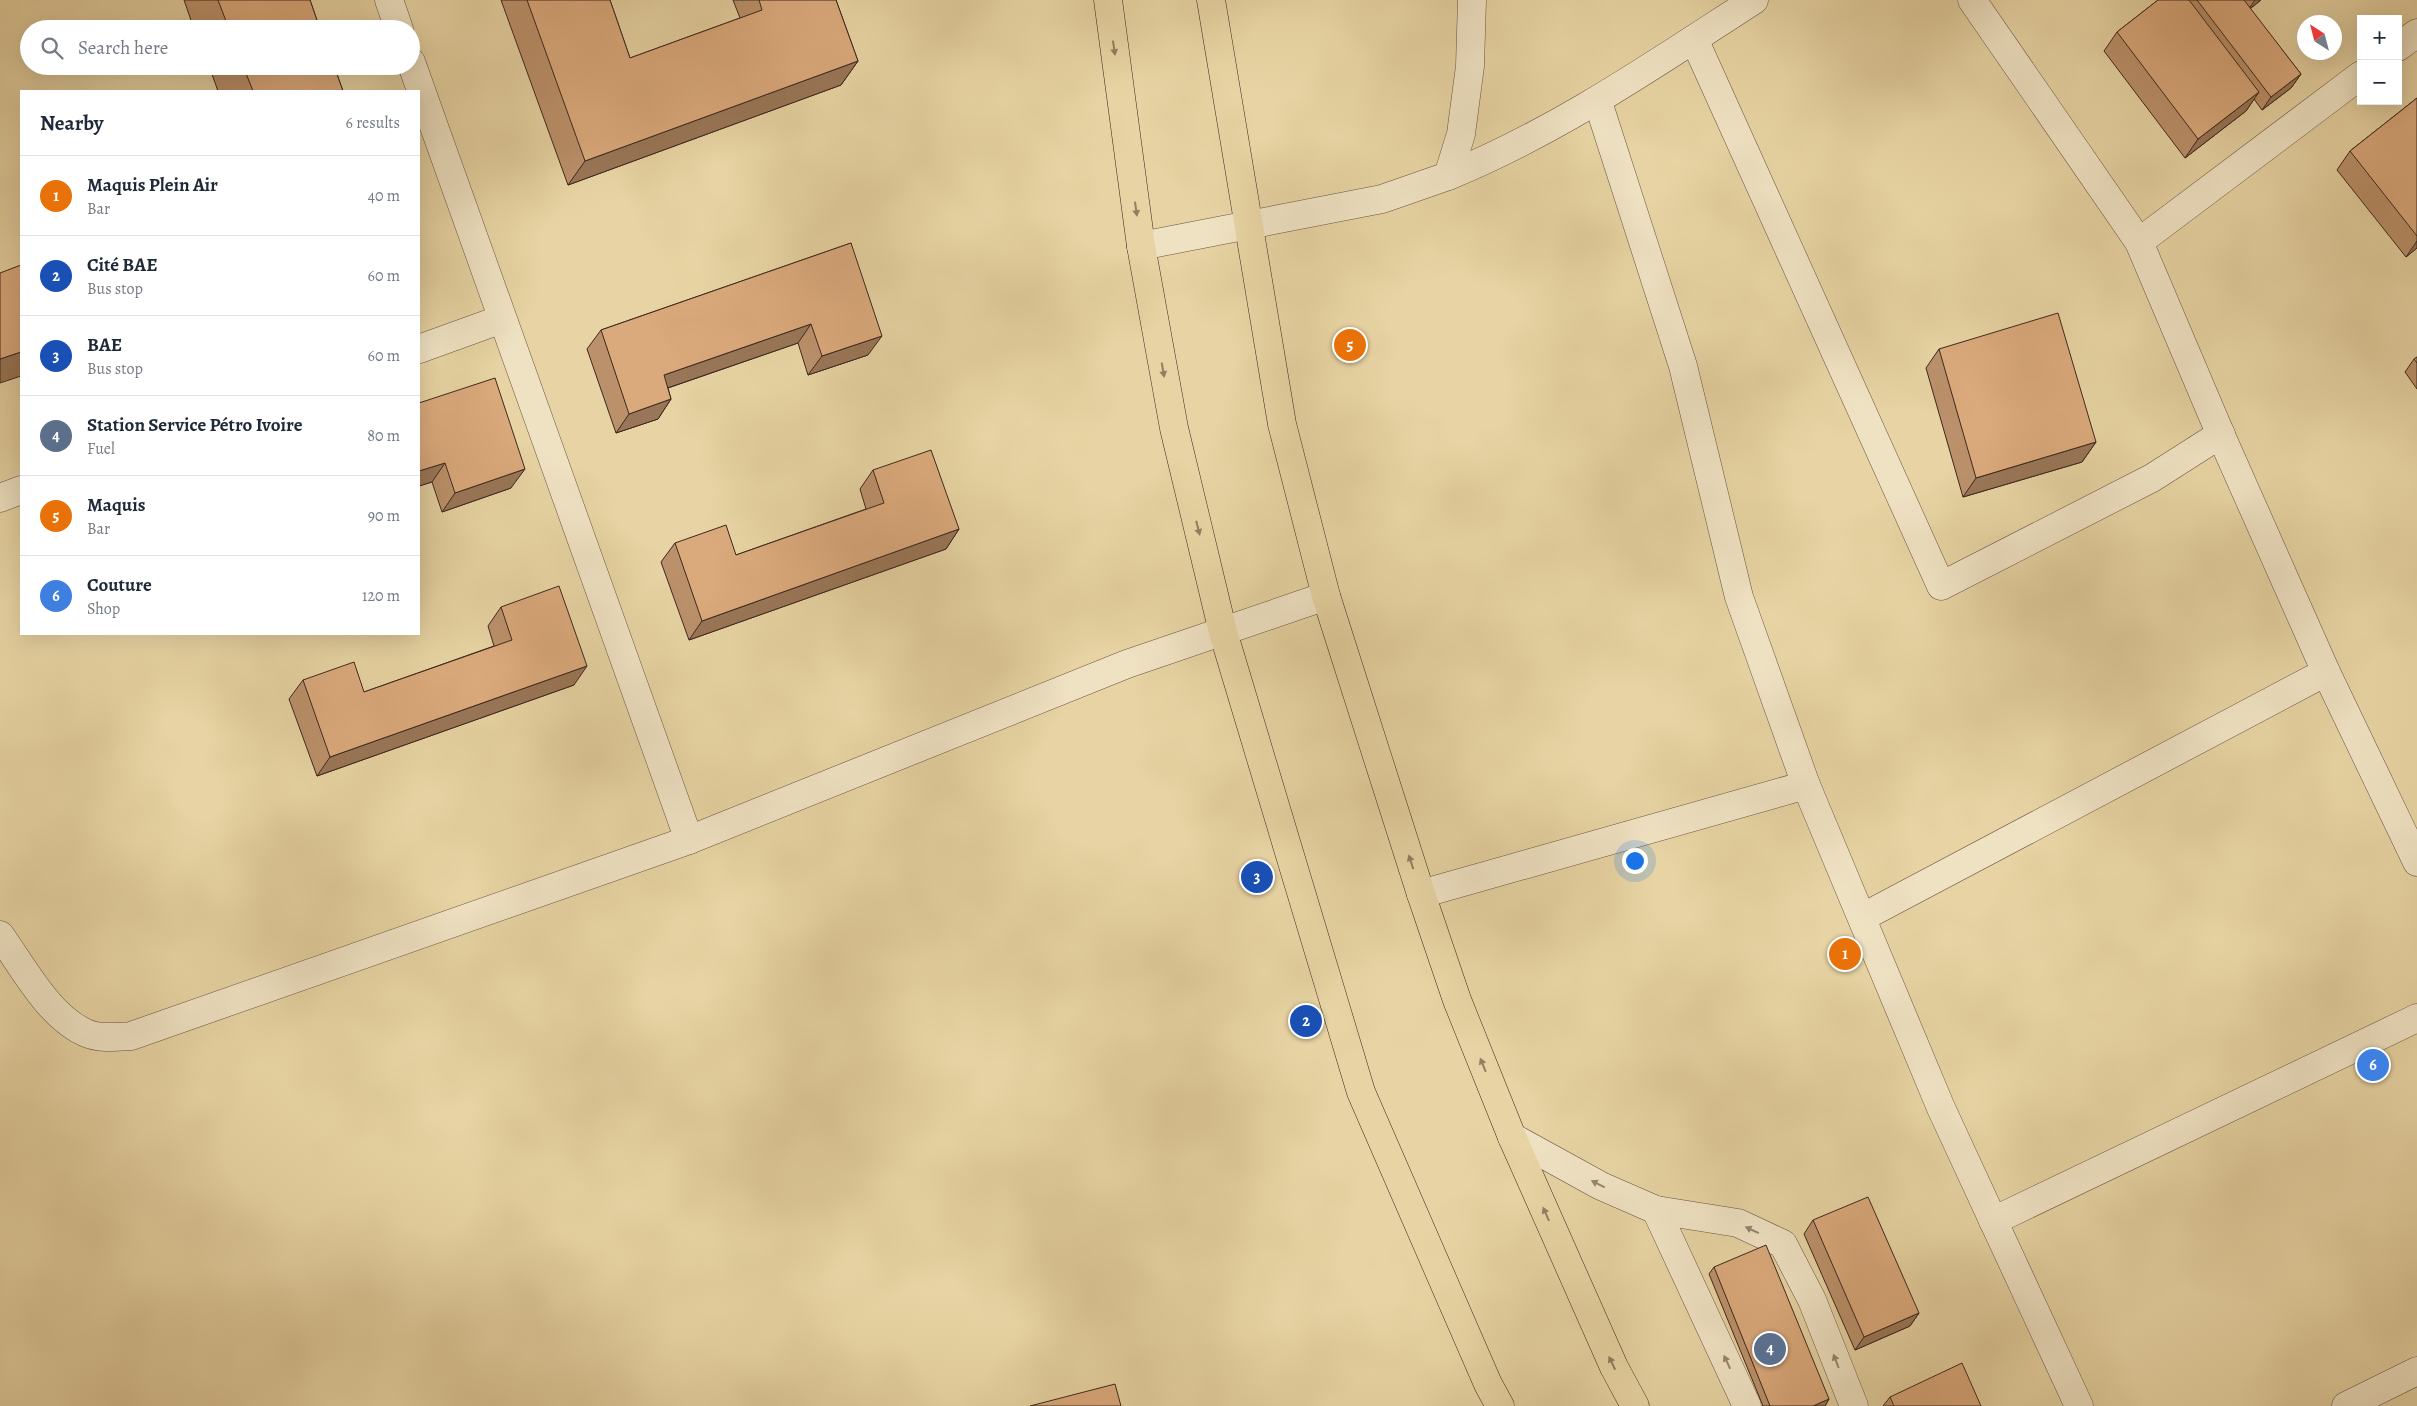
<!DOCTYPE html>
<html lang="en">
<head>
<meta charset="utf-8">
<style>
	body { margin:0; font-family:Alegreya,serif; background:#f6f6f7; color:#1f2937 }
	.controls { position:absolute; right:15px; top:15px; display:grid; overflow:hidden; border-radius:0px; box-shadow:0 5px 20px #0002 }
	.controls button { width:45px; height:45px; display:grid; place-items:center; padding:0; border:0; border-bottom:1px solid #e0e1e3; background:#fff; color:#1f2937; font:25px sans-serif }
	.compass { position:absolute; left:2297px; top:15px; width:45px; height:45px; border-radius:50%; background:#fff; box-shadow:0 5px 20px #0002; rotate:324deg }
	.you { position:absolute; left:1634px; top:860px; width:18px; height:18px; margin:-12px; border:4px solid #fff; border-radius:50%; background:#1a73e8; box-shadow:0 0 0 8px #1a73e833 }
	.badge { display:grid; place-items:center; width:32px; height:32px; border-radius:50%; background:#111827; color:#fff; font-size:16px; font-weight:700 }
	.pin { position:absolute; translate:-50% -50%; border:2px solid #fff; box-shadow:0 1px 5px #0006 }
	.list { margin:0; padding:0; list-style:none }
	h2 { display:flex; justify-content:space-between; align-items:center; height:65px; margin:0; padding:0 20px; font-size:21px }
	h2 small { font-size:16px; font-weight:400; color:#747a83 }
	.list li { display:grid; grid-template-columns:32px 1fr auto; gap:15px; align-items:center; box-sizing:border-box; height:80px; padding:0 20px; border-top:1px solid #e0e1e3 }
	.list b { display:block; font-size:19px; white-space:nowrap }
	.list p { margin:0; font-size:16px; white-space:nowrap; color:#747a83 }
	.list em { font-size:16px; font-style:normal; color:#747a83 }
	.icon { flex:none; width:28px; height:28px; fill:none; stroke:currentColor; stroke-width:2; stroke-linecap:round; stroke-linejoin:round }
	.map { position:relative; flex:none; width:2417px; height:1406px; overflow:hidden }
	.search { position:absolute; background:#fff; box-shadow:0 5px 20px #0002; left:20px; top:20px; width:400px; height:55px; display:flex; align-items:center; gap:12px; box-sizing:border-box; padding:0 18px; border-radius:28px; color:#747a83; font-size:19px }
	.panel { position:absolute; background:#fff; box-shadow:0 5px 20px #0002; left:20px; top:90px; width:400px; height:545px; border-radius:0px }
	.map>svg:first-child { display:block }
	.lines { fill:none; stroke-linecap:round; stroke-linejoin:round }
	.minor-casing { stroke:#685340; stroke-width:29 }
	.major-casing { stroke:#3d281f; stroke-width:29 }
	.minor { stroke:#efe2c3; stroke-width:28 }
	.major { stroke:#e7d3a3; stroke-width:28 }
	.wall { fill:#bb916b; stroke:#3d281f }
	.shaded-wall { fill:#997657; stroke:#3d281f }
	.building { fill:#daa97c; stroke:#3d281f }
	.oneway { fill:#927e61 }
	.oneway2 { fill:#968571 }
</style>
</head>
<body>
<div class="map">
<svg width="2417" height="1406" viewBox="0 0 2417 1406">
	<rect width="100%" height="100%" fill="#e7d3a3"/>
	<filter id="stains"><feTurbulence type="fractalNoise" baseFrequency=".004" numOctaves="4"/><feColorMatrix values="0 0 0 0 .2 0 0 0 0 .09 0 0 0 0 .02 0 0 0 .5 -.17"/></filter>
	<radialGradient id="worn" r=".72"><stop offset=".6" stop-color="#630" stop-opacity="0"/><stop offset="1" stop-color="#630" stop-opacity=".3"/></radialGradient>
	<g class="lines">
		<defs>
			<g id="minor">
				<polyline points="389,0 399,29"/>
				<polyline points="1972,0 2139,242 2223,440 2326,672 2417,862"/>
				<polyline points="1694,39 1941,586 2152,478 2221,434"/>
				<polyline points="2398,47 2417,33"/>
				<polyline points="411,62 689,840"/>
				<polyline points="1598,102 1683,366 1739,597 1806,785 1941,1108 2079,1406"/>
				<path d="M1448,176c110,-45 207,-112 306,-176"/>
				<polyline points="2139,242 2361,75"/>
				<polyline points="1141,246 1382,199 1448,176 1461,134 1470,66 1472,0"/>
				<polyline points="419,349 502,319"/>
				<polyline points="0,498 21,490"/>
				<polyline points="1421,894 1806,785"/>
				<polyline points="1863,917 2326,672"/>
				<path d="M0,935c23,32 49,82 86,98 14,6 30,4 45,3l558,-196 438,-176 199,-68"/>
				<polyline points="1512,1137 1601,1186 1656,1210 1738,1223 1783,1244 1812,1300 1854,1406"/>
				<polyline points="1656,1210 1747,1406"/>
				<polyline points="1993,1221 2417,1018"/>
				<polyline points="2346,1406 2417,1371"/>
			</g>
			<g id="major">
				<polyline points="1108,0 1141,246 1174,428 1223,632 1361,1092 1488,1384 1500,1406"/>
				<polyline points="1211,0 1282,424 1326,596 1421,894 1457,1000 1512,1137 1614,1367 1635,1406"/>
			</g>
		</defs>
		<!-- minor casing -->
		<use href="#minor" class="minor-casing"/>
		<!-- major casing -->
		<use href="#major" class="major-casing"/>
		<!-- minor -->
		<use href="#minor" class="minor"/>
		<!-- major -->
		<use href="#major" class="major"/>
	</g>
	<!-- wall -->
	<g class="wall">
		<polygon points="184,0 310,0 320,29 194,29"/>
		<polygon points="501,0 610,0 630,58 740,18 733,0 836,0 858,61 841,85 568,185"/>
		<polygon points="2158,0 2261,0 2250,9 2301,74 2291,88 2262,110 2254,99 2246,111 2185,158 2104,51 2117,32"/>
		<polygon points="209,66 334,66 343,91 218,91"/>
		<polygon points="2417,98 2417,248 2406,257 2337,170 2350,151"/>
		<polygon points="851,243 868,355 808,375 798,343 668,388 671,399 658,419 616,433 587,349 601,330"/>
		<polygon points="1939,349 2096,442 2082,462 1963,497 1926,368"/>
		<polygon points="2417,357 2417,389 2405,372 2414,359"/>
		<polygon points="419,403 511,488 442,512 432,482 419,486"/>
		<polygon points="873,470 959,529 946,549 689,640 661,562 675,543 736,555 866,509 860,489"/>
		<polygon points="501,607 574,685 317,776 289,699 303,680 364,692 494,646 488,626"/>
		<polygon points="1813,1220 1919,1313 1910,1326 1855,1350 1804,1234"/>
		<polygon points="1714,1267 1829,1399 1825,1406 1763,1406 1709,1274"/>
		<polygon points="1890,1397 1981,1406 1883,1406"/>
	</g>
	<!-- shaded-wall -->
	<g class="shaded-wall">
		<polygon points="2255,0 2261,0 2248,10"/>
		<polygon points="858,61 841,85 568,185 585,161"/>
		<polygon points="2301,74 2291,88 2262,110 2271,97"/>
		<polygon points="2259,92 2246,111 2185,158 2198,139"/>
		<polygon points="2417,241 2417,248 2406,257"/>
		<polygon points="811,324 798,343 650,394 664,375"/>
		<polygon points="882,336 868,355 808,375 822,356"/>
		<polygon points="21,352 21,376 0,383 0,359"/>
		<polygon points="671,399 658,419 616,433 629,414"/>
		<polygon points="2096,442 2082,462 1963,497 1976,478"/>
		<polygon points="445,463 432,482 419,486 419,471"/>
		<polygon points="525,469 511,488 442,512 455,493"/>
		<polygon points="959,529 946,549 689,640 702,621"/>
		<polygon points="587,666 574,685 317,776 330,757"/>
		<polygon points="1919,1313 1910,1326 1855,1350 1864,1337"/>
		<polygon points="1829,1399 1825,1406 1813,1406"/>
	</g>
	<!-- building -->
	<g class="building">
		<polygon points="218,0 310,0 320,29 229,29"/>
		<polygon points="527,0 610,0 630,58 762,10 759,0 836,0 858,61 585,161"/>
		<polygon points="2158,0 2189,0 2259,92 2198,139 2117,32"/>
		<polygon points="2197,0 2244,0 2301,74 2271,97"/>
		<polygon points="243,66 334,66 343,91 253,91"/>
		<polygon points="2417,98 2417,236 2350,151"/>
		<polygon points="851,243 882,336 822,356 811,324 664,375 671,399 629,414 601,330"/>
		<polygon points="21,265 21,352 0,359 0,273"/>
		<polygon points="2058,313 2096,442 1976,478 1939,349"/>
		<polygon points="2417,357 2417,363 2414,359"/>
		<polygon points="495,378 525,469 455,493 445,463 419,471 419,403"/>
		<polygon points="931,450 959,529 702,621 675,543 726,525 736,555 884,503 873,470"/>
		<polygon points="559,586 587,666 330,757 303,680 354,662 364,692 512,640 501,607"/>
		<polygon points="1868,1197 1919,1313 1864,1337 1813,1220"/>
		<polygon points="1766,1245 1829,1399 1813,1406 1770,1406 1714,1267"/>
		<polygon points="1962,1363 1981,1406 1894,1406 1890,1397"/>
		<polygon points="1115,1384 1121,1406 1030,1406"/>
	</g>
	<!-- one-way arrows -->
	<defs><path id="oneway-solid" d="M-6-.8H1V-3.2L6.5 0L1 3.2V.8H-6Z" transform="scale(1.25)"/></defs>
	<g class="oneway">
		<use href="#oneway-solid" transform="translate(1114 48) rotate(82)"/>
		<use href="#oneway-solid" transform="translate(1136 209) rotate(82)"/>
		<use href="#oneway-solid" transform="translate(1163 370) rotate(80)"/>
		<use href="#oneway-solid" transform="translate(1198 528) rotate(76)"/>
		<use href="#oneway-solid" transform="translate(1411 862) rotate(-108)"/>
		<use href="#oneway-solid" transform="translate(1483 1065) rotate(-112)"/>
		<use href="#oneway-solid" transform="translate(1546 1214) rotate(-114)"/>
		<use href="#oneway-solid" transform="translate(1612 1363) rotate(-115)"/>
	</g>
	<g class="oneway2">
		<use href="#oneway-solid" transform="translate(1598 1184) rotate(-153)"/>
		<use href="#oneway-solid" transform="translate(1752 1230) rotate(-155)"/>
		<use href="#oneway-solid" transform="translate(1836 1361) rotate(-111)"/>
		<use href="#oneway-solid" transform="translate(1727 1362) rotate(-115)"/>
	</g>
	<rect width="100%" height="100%" filter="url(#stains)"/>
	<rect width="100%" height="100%" fill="url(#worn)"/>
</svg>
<div class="controls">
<button>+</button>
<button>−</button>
</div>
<svg class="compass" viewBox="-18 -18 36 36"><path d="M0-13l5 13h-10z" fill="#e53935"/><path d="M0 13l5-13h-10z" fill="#747a83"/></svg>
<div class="you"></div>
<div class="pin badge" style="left:1845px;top:954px;background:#e8710a">1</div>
<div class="pin badge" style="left:1306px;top:1021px;background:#1a4fb4">2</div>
<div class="pin badge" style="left:1257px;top:877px;background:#1a4fb4">3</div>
<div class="pin badge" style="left:1770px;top:1349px;background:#5c6f8a">4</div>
<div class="pin badge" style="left:1350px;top:345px;background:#e8710a">5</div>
<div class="pin badge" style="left:2373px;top:1065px;background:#3f7fe0">6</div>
<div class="search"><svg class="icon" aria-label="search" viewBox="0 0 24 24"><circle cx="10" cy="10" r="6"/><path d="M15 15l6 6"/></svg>Search here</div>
<section class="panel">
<h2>Nearby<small>6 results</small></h2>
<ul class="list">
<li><span class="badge" style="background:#e8710a">1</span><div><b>Maquis Plein Air</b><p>Bar</p></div><em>40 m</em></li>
<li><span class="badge" style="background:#1a4fb4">2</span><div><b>Cité BAE</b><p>Bus stop</p></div><em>60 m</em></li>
<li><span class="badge" style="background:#1a4fb4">3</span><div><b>BAE</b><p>Bus stop</p></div><em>60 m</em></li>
<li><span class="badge" style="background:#5c6f8a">4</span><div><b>Station Service Pétro Ivoire</b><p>Fuel</p></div><em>80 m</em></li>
<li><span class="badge" style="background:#e8710a">5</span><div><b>Maquis</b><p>Bar</p></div><em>90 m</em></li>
<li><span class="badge" style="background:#3f7fe0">6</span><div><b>Couture</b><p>Shop</p></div><em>120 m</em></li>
</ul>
</section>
</div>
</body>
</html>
